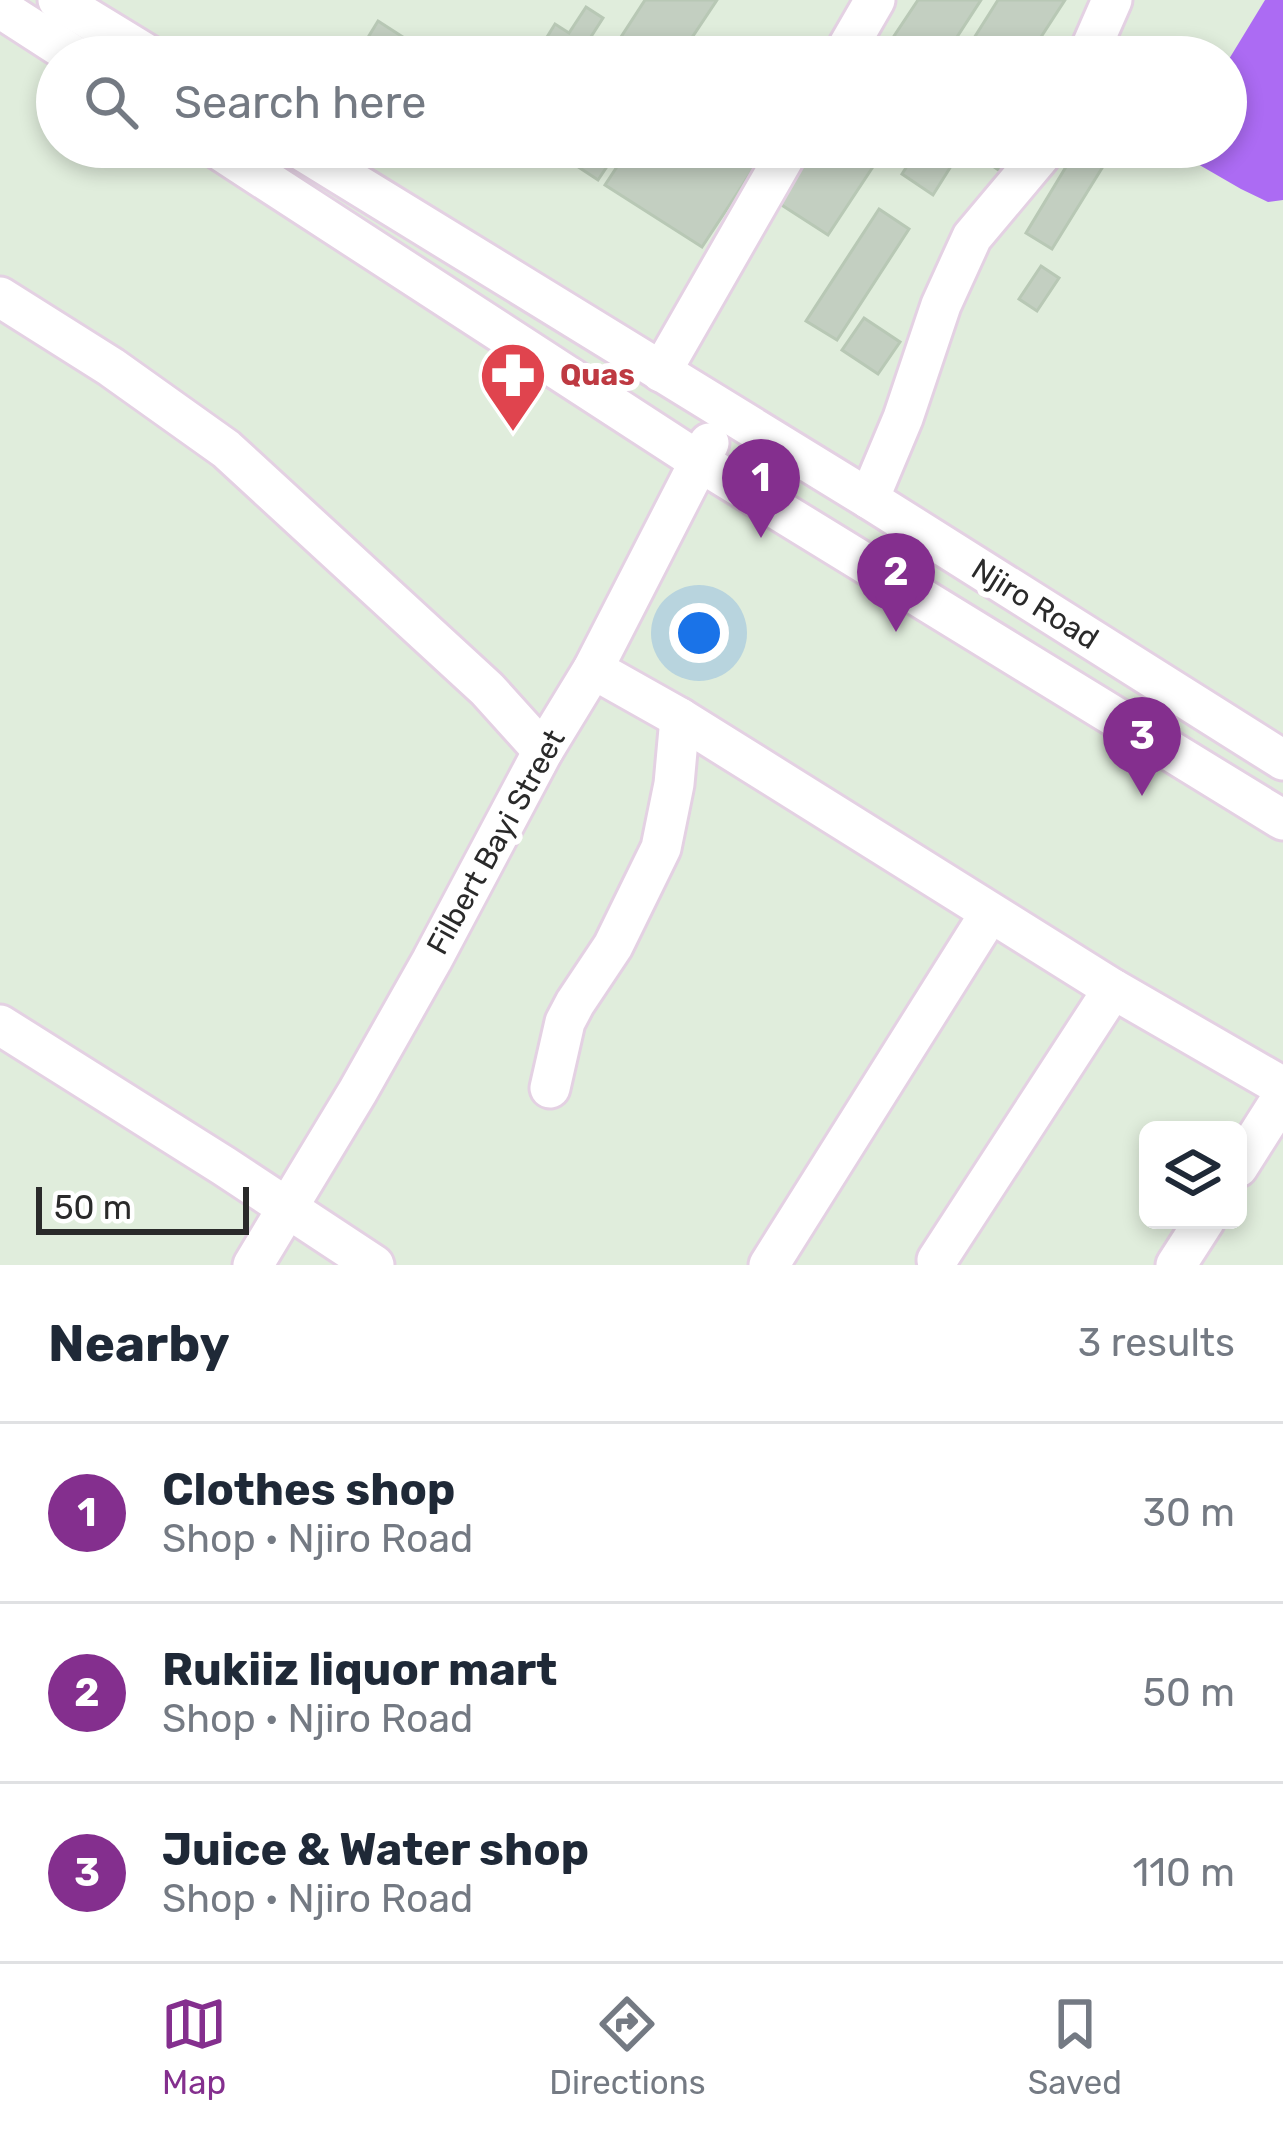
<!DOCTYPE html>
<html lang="en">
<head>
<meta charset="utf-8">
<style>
	body { margin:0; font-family:Rubik,sans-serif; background:#f6f6f7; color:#1f2937 }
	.controls { position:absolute; right:36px; bottom:36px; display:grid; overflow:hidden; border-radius:18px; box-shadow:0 6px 18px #0003 }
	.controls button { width:108px; height:108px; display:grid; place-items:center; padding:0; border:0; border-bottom:3px solid #e0e1e3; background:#fff; color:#1f2937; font:60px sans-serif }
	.scale { position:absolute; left:36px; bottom:30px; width:213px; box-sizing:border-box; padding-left:12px; border:6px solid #2a2a2a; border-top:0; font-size:33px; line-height:42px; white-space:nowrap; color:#2a2a2a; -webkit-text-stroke:9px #fff; paint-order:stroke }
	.you { position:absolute; left:699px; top:633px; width:42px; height:42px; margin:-30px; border:9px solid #fff; border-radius:50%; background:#1a73e8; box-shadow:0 0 0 18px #1a73e833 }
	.badge { display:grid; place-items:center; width:78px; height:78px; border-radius:50%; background:#842f8e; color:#fff; font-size:39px; font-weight:700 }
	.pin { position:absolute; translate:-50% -99px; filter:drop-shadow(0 3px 6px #0008) }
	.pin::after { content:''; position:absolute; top:63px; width:42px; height:36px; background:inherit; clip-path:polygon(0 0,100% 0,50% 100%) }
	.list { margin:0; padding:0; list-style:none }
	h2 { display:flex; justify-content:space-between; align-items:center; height:156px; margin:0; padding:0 48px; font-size:51px }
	h2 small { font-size:39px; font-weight:400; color:#747a83 }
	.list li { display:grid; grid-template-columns:78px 1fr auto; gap:36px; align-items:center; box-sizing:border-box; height:180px; padding:0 48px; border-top:3px solid #e0e1e3 }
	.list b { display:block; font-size:45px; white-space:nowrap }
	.list p { margin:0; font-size:39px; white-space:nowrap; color:#747a83 }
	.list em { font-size:39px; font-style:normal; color:#747a83 }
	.icon { flex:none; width:66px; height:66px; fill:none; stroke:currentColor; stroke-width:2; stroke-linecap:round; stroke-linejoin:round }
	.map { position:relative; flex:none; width:1283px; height:1265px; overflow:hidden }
	.search { position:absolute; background:#fff; box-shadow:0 6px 18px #0003; left:36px; right:36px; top:36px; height:132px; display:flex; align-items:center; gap:30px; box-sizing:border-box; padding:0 42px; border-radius:66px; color:#747a83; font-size:45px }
	.sheet { height:696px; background:#fff }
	nav { display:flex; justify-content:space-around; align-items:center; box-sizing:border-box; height:168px; border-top:3px solid #e0e1e3; background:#fff; font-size:33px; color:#747a83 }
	nav a { display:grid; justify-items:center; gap:6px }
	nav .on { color:#842f8e }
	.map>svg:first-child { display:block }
	.water { fill:#ac6bf3 }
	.building { fill:#c3cfc1; stroke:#b8c8b5; stroke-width:3 }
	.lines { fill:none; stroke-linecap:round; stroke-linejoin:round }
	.minor-casing { stroke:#e4d1e3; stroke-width:45 }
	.minor { stroke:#fff; stroke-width:39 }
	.labels { text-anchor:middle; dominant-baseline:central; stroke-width:12; stroke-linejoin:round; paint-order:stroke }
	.health-label { font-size:30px; font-weight:bold; fill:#be3a42; stroke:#fff; text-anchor:start }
	.street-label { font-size:30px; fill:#2a2a2a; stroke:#fff }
</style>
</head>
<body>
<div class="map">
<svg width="1283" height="1265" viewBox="0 0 1283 1265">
	<rect width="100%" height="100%" fill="#e0eddc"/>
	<!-- water -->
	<polygon class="water" points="1265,0 1283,0 1283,200 1268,202 1241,189 1196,163 1188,147 1226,147 1226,64"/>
	<!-- building -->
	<g class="building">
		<polygon points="645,0 717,0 679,57 608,57"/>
		<polygon points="918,0 981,0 944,57 926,57 894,36"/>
		<polygon points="998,0 1065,0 1028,57 962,57"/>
		<polygon points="586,7 603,18 578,57 550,57 539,50 555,24 569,33"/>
		<polygon points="378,21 423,50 419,57 356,57"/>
		<polygon points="548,147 620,147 598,180"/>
		<polygon points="630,147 732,147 757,163 702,247 605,185"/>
		<polygon points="813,147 886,147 828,235 777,202"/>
		<polygon points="919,147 963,147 933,195 902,174"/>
		<polygon points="974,147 1026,147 1007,176 971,151"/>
		<polygon points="1078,147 1115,147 1052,249 1026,233"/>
		<polygon points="879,209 909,229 837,340 806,321"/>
		<polygon points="1041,266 1059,278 1037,311 1019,299"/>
		<polygon points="864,318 900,342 878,374 842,350"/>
	</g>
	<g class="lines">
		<defs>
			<g id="minor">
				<polyline points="58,0 151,57"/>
				<polyline points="0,8 76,57"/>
				<polyline points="842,57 875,0"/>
				<polyline points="1087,57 1112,0"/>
				<polyline points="215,147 700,462 1283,820"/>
				<polyline points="296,147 869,499 1283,760"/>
				<polyline points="0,297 111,367 226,449 487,689 543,751"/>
				<polyline points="661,372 790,147"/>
				<polyline points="869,499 903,418 941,305 972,237 1040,156 1044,147"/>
				<polyline points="593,669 680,718 1113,989 1283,1087"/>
				<polyline points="0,1025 224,1166 374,1265"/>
				<polyline points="550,1088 565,1022 575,1003 613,946 661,848 674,784 680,718"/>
				<polyline points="1238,1167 1283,1096"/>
				<polyline points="937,1260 1113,989"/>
				<polyline points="253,1265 358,1091 432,960 543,751 593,669 709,443"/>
				<polyline points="769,1265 990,913"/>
				<polyline points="1176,1265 1205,1220"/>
			</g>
		</defs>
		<!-- minor casing -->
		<use href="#minor" class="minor-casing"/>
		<!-- minor -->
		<use href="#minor" class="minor"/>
	</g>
	<!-- icons -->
	<defs>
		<symbol id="pharmacy-pin" viewBox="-11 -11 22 30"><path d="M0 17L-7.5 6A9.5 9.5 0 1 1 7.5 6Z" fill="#e0444e" stroke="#fff"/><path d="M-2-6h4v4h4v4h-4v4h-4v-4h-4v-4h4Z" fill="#fff"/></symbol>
	</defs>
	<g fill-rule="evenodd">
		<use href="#pharmacy-pin" x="475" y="337" width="76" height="104"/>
	</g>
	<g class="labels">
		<!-- health labels -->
		<g class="health-label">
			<text x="560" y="375">Quas</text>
		</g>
		<!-- street labels -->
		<g class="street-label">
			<text transform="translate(1035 604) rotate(32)">Njiro Road</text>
			<text transform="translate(496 842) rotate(-61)">Filbert Bayi Street</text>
		</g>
	</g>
</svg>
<div class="controls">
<button><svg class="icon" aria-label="layers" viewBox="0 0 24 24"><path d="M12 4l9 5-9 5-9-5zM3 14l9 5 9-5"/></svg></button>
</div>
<div class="scale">50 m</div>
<div class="you"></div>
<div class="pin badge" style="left:761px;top:538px">1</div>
<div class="pin badge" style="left:896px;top:632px">2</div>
<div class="pin badge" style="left:1142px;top:796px">3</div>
<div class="search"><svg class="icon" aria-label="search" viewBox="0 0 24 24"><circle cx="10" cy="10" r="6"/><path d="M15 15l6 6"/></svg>Search here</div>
</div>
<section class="sheet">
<h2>Nearby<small>3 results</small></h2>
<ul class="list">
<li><span class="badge">1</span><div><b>Clothes shop</b><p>Shop · Njiro Road</p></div><em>30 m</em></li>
<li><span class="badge">2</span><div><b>Rukiiz liquor mart</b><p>Shop · Njiro Road</p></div><em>50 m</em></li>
<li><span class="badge">3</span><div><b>Juice &amp; Water shop</b><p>Shop · Njiro Road</p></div><em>110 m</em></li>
</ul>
</section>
<nav>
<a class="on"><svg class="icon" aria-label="map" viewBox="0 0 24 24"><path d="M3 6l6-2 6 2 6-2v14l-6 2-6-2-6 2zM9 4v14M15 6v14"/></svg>Map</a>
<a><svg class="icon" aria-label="directions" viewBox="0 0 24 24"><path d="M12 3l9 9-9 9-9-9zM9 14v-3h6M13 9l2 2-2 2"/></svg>Directions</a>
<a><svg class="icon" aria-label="saved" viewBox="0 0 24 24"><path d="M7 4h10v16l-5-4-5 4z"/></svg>Saved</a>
</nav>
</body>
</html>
